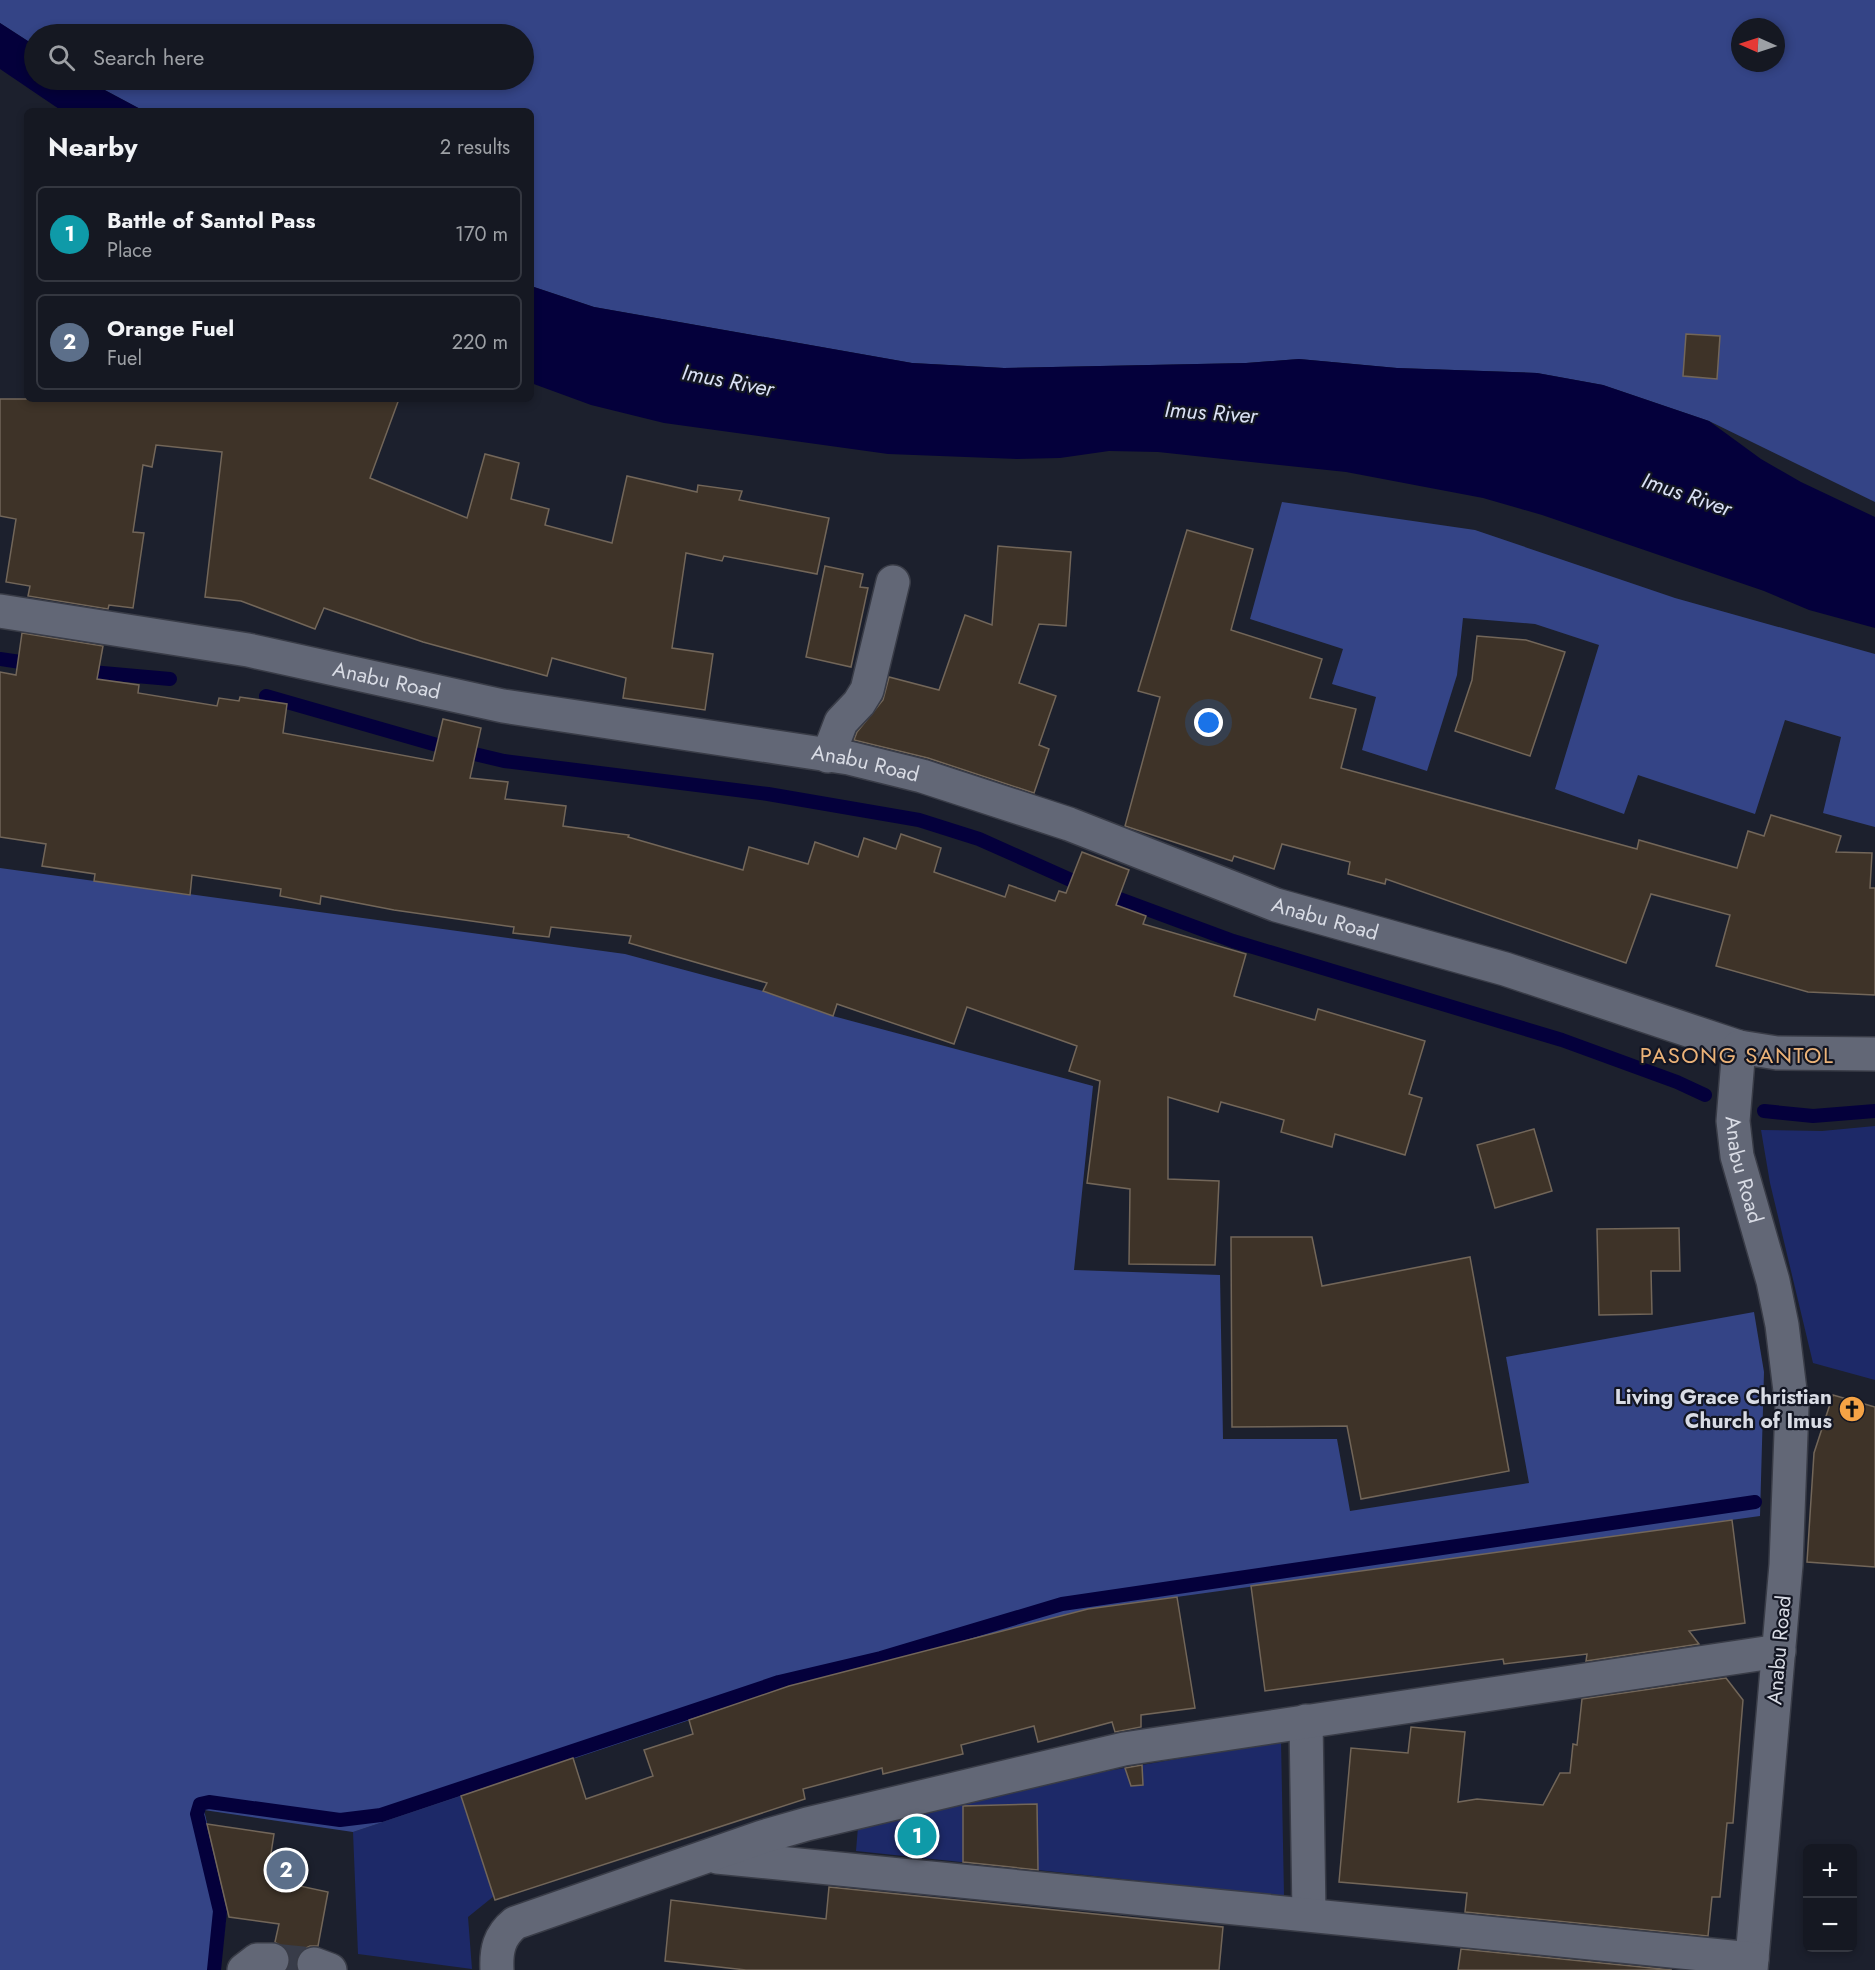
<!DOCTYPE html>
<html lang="en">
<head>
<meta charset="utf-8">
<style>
	body { margin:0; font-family:Jost,sans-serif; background:#22252f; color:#f1f3f6 }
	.controls { position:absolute; right:18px; bottom:18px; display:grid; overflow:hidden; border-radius:9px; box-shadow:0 3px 9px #0003 }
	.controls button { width:54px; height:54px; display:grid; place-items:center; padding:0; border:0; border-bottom:2px solid #343740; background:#151822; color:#f1f3f6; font:30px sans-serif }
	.compass { position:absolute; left:1731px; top:18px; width:54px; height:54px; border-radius:50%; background:#151822; box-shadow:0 3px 9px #0003; rotate:273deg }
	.you { position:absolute; left:1209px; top:723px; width:21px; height:21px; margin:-15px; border:4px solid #fff; border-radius:50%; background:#1a73e8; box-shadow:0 0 0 9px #1a73e833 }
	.badge { display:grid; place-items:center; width:39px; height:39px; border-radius:50%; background:#7c3aed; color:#fff; font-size:20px; font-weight:700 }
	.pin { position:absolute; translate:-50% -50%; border:3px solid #fff; box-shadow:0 2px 6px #0006 }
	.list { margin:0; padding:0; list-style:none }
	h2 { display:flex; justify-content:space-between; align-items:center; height:78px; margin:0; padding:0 24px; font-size:26px }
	h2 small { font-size:20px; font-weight:400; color:#9da0a5 }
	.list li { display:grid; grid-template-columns:39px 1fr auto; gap:18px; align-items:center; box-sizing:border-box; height:96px; margin:0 12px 12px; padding:0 12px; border:2px solid #343740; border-radius:9px }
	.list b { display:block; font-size:22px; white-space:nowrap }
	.list p { margin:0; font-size:20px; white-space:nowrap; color:#9da0a5 }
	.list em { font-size:20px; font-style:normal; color:#9da0a5 }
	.icon { flex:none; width:33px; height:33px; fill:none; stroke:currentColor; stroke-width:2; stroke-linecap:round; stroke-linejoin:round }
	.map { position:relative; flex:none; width:1875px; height:1970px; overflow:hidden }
	.search { position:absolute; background:#151822; box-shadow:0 3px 9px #0003; left:24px; top:24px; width:510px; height:66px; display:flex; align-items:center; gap:15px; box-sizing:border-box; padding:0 21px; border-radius:33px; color:#9da0a5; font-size:22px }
	.panel { position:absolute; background:#151822; box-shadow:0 3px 9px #0003; left:24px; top:108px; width:510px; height:294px; border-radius:9px }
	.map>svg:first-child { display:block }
	.green { fill:#1d2968 }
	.forest { fill:#344486; fill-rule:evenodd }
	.water { fill:#04003b }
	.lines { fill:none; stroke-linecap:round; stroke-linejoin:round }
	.stream { stroke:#04003b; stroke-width:14 }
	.building { fill:#3e3328; stroke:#726659; stroke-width:1.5 }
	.minor-tunnel { stroke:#383c49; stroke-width:33; stroke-dasharray:33 16; stroke-linecap:butt }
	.minor-casing { stroke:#393c47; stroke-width:36 }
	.minor { stroke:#626776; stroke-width:33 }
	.labels { text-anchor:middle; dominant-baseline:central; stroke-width:4.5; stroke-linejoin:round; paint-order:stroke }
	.street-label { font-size:21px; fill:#d9dce5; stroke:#131623 }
	.poi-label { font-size:21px; font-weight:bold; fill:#d9dce5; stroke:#131623; text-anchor:end }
	.water-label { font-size:22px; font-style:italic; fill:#dbe2f6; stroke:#131623 }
	.neighbourhood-label { font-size:22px; letter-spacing:1.5px; fill:#ecb378; stroke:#131623 }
</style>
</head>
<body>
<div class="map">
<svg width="1875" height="1970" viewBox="0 0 1875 1970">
	<rect width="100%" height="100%" fill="#1c202d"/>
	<!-- green -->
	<g class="green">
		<polygon points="1875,1126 1875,1380 1813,1363 1770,1183 1761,1130 1822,1131"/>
		<polygon points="1281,1741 1284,1896 856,1851 858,1827 1090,1774"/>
		<polygon points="461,1796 494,1896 468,1917 472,1969 358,1954 353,1832"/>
	</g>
	<!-- forest -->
	<g class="forest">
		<path d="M0,0h1875v502l-166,-81 -106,-36 -66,-12 -140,-5 -98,-9 -53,4 -242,5 -92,-5 -318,-56 -63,-21v-175h-387l-58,-31h438v-46h-490v11l-34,-22zM1740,27h36v36h-36z"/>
		<polygon points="1282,502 1475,530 1675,598 1875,654 1875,827 1823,813 1841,737 1785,720 1755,814 1638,775 1624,814 1555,789 1599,645 1535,624 1463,618 1457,675 1427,771 1362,750 1376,697 1332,684 1343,649 1250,619"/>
		<polygon points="0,868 625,954 763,991 833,1016 1093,1086 1074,1270 1220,1275 1223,1439 1337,1439 1350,1511 1529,1483 1506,1357 1754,1312 1764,1372 1760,1516 1090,1609 783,1689 353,1832 204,1810 227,1908 220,1970 0,1970"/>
	</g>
	<!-- water -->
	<g class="water">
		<polygon points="0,23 34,45 34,80 86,80 144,111 62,111 0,69"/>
		<polygon points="531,286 594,307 912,363 1004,368 1246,363 1299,359 1397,368 1537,373 1603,385 1709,421 1761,459 1801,482 1875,517 1875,628 1809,610 1764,591 1542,515 1483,498 1346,472 1158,452 1109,451 1060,458 1017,459 888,454 664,423 591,405 531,383"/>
	</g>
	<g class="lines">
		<!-- stream -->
		<g class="stream">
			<polyline points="0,659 34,664"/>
			<polyline points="80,671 170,679"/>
			<polyline points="266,696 437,745 504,761 768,794 919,820 979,839 1082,885 1233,941 1562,1040 1677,1082 1705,1095"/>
			<polyline points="1764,1111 1813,1116 1875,1111"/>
			<polyline points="214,1970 220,1911 197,1814 200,1804 209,1802 340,1820 381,1815 779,1682 881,1658 1062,1604 1755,1502"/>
		</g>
	</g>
	<!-- building -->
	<g class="building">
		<polygon points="1686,334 1720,336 1717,379 1683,376"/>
		<polygon points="0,399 399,399 370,478 467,518 485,454 519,463 511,499 549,509 545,525 612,543 627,476 697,492 698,485 742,491 739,500 829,518 817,574 724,556 722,561 686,553 672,648 713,654 705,710 623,698 626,678 552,658 547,676 423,642 324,608 315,629 241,601 205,597 222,452 156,445 152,467 143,465 133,532 144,533 133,608 109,605 108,609 28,596 30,586 6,582 16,519 0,516"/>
		<polygon points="1187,530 1253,549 1231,630 1322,659 1310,698 1356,709 1341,768 1637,849 1639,840 1737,868 1748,831 1764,836 1771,815 1841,836 1836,852 1872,853 1870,888 1875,888 1875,995 1808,992 1716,966 1730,915 1651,894 1626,963 1386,879 1385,884 1348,874 1350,862 1282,844 1274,869 1234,856 1232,861 1125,826 1160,697 1138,691"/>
		<polygon points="998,546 1071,552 1066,626 1039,624 1019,683 1056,696 1039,745 1049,749 1034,793 928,758 854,740 857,732 883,700 889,677 939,690 965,615 992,625"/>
		<polygon points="825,566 863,574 860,587 868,588 851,667 806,657"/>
		<polygon points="22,633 103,646 97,679 139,685 138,693 217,706 219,698 239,701 240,697 287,704 283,733 433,761 443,719 481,728 470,778 508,782 505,799 566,806 563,826 629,835 628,837 743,870 749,847 808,864 815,842 858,857 864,838 896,849 901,834 941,848 934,872 1005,897 1009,885 1055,901 1059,891 1066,893 1082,852 1129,870 1116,905 1146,916 1143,924 1246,954 1234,996 1315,1020 1318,1009 1425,1041 1409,1094 1422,1098 1405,1155 1335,1134 1332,1147 1281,1132 1284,1120 1221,1102 1218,1112 1168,1097 1168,1179 1219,1181 1215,1265 1129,1264 1130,1189 1087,1183 1100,1081 1069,1071 1077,1046 967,1007 954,1044 837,1004 833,1016 763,991 767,983 629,943 631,936 551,927 549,937 513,933 514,927 394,910 321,896 320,904 280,896 281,889 192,875 190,895 94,881 95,874 42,866 46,844 0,837 0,672 16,675"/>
		<polygon points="1477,636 1526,640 1565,652 1530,756 1455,731 1472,680"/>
		<polygon points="1534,1129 1552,1191 1495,1208 1477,1145"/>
		<polygon points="1679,1228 1680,1271 1651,1271 1652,1314 1599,1315 1597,1229"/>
		<polygon points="1231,1237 1312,1237 1322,1286 1470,1257 1509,1471 1361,1499 1347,1426 1232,1427"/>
		<polygon points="1833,1395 1875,1407 1875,1567 1807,1562 1814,1453"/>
		<polygon points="1732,1520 1745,1623 1689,1631 1699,1644 1586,1661 1587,1654 1504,1664 1503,1659 1265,1691 1251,1586"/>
		<polygon points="1177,1597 1195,1708 1141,1715 1141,1727 1115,1732 1112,1722 1038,1742 1034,1726 961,1745 963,1754 883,1774 882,1768 803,1789 805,1799 495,1900 461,1796 573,1758 586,1799 653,1776 644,1750 693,1734 689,1720 789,1686 1088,1609"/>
		<polygon points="1726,1678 1743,1700 1733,1823 1727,1823 1720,1897 1712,1897 1708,1936 1465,1912 1467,1893 1339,1882 1351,1748 1408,1753 1411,1727 1465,1732 1458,1802 1477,1799 1543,1805 1560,1773 1570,1773 1573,1744 1577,1745 1582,1699"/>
		<polygon points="1142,1765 1143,1785 1131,1786 1125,1768"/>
		<polygon points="1037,1804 1038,1870 963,1862 963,1806"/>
		<polygon points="207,1824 274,1834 267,1879 328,1892 318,1946 310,1946 302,1950 296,1958 297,1970 288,1970 291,1961 288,1951 275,1942 279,1924 229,1917"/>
		<polygon points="829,1887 1223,1927 1219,1970 746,1970 665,1961 671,1900 826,1919"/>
		<polygon points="1461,1949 1672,1970 1458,1970"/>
	</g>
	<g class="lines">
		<!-- minor-tunnel -->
		<polyline class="minor-tunnel" points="272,1960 314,1964"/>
		<defs>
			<g id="minor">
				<path id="s1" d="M0,611l248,39 255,56 346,52 73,18 147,48 207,81 229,64 234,78 38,6 98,1"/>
				<polyline points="828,756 841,722 859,703 867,690 893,582"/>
				<path id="s2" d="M1739,1047l-6,74 4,35 36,125 9,44 10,82 -6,158 -35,405"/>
				<polyline points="1306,1721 1309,1914"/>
				<polyline points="717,1857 1752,1959"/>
				<polyline points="314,1964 330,1970"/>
				<polyline points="244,1970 257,1960 272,1960"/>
				<path d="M497,1970c-1,-20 2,-34 18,-47l247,-86 45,-13 317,-75 655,-98"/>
			</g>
		</defs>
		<!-- minor casing -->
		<use href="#minor" class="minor-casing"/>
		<!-- minor -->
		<use href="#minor" class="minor"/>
	</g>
	<!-- icons -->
	<defs>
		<symbol id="church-disc" viewBox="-11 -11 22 22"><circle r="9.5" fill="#f5a345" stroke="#131623"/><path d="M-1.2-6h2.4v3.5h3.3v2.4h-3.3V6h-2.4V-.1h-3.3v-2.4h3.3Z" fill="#111"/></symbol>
	</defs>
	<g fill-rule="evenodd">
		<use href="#church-disc" x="1837" y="1394" width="30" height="30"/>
	</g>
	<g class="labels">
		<!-- street labels -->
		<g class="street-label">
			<text stroke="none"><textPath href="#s1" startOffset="393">Anabu Road</textPath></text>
			<text stroke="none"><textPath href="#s1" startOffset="879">Anabu Road</textPath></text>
			<text stroke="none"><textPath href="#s1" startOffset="1365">Anabu Road</textPath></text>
			<text stroke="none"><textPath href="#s2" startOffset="124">Anabu Road</textPath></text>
			<text transform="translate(1779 1650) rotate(-85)">Anabu Road</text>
		</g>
		<!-- poi labels -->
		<g class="poi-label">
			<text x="1832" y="1397">Living Grace Christian<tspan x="1832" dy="24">Church of Imus</tspan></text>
		</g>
		<!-- water labels -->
		<g class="water-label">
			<text transform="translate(728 380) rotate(11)">Imus River</text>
			<text transform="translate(1211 412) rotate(4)">Imus River</text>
			<text transform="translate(1687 494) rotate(19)">Imus River</text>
		</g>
		<!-- neighbourhood labels -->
		<g class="neighbourhood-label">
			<text x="1737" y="1055">PASONG SANTOL</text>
		</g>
	</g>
</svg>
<div class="controls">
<button>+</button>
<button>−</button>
</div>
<svg class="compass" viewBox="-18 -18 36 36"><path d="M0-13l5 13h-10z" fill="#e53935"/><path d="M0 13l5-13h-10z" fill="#9da0a5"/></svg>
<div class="you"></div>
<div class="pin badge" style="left:917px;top:1836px;background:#0f9aa8">1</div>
<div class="pin badge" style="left:286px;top:1870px;background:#5c6f8a">2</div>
<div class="search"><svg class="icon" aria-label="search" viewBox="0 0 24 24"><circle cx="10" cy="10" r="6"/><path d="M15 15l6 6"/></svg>Search here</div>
<section class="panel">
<h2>Nearby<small>2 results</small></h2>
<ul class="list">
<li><span class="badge" style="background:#0f9aa8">1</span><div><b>Battle of Santol Pass</b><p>Place</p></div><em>170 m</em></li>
<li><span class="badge" style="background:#5c6f8a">2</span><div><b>Orange Fuel</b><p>Fuel</p></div><em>220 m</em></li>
</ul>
</section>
</div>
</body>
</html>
